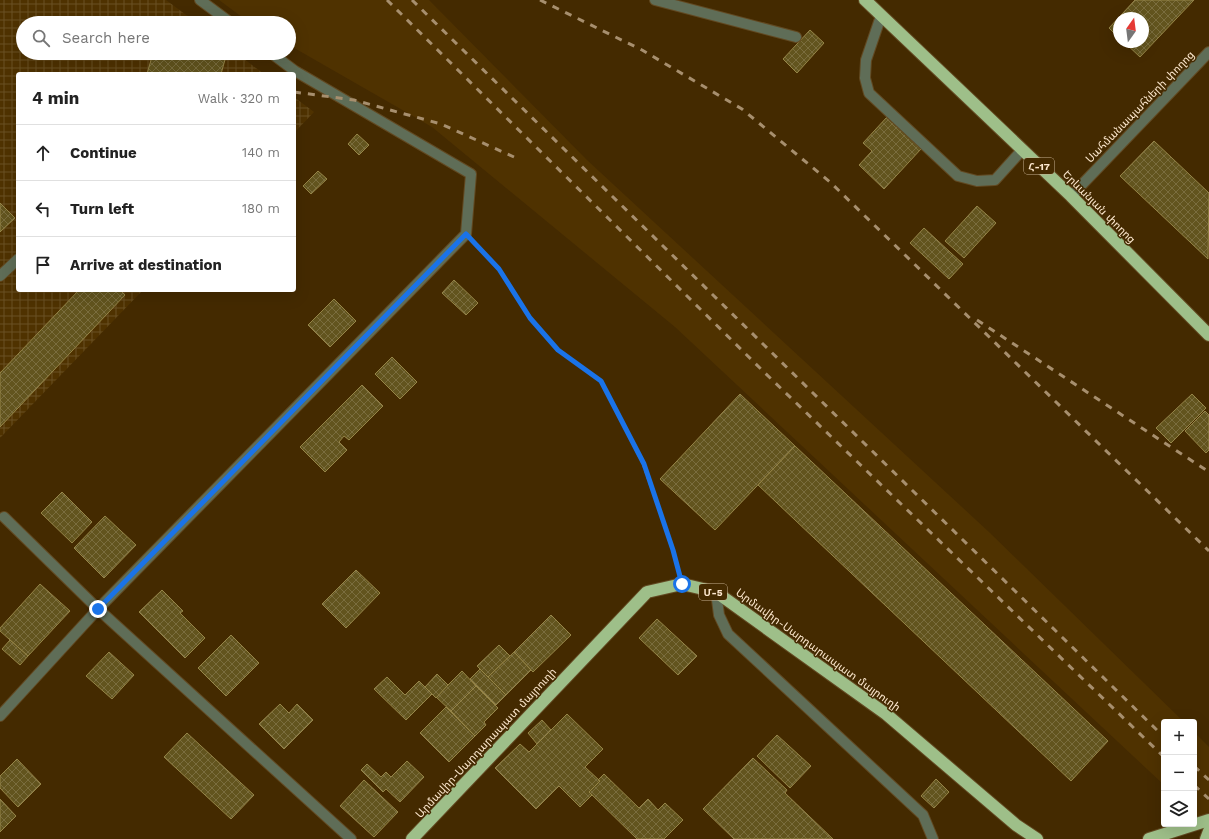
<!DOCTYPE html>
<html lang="en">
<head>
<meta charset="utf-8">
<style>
	body { margin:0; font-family:"Work Sans","Noto Sans Armenian",sans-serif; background:#f6f6f6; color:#222 }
	.controls { position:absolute; right:12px; bottom:12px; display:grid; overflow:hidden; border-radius:4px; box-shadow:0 4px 16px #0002 }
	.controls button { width:36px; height:36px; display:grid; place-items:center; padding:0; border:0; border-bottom:1px solid #e0e0e0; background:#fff; color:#222; font:20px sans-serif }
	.compass { position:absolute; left:1113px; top:12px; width:36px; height:36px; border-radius:50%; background:#fff; box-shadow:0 4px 16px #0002; rotate:14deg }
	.stop { position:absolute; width:12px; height:12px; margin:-9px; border:3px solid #1a73e8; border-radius:50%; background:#fff }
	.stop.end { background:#1a73e8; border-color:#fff; box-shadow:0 1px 4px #0008 }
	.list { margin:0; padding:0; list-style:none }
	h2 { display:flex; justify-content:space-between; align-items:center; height:52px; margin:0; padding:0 16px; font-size:17px }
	h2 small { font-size:13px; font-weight:400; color:#767676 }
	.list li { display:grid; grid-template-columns:26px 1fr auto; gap:12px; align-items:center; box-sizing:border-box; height:56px; padding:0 16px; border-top:1px solid #e0e0e0 }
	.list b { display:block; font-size:15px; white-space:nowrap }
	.list em { font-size:13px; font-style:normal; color:#767676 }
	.icon { flex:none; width:22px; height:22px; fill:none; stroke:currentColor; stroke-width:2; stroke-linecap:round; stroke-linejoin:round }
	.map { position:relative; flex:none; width:1209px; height:839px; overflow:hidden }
	.search { position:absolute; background:#fff; box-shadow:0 4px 16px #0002; left:16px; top:16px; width:280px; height:44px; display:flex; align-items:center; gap:10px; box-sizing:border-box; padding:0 14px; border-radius:22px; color:#767676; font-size:15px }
	.panel { position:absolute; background:#fff; box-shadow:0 4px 16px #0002; left:16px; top:72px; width:280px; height:220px; border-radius:4px }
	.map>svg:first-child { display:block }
	.built { fill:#4f3200 }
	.industrial { fill:url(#industrial-grid) }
	.building { fill:url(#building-cross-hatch); stroke:#968548 }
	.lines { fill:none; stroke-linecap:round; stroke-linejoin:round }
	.minor-casing { stroke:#624921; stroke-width:12 }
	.highway-casing { stroke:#624921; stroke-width:14 }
	.path { stroke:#947c59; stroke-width:2.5; stroke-dasharray:3 3; stroke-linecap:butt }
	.minor { stroke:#5f6d57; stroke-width:10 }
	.highway { stroke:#9ebf89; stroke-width:12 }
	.rail { stroke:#a78f6e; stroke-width:3; stroke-dasharray:7 7; stroke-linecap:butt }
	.route { stroke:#1a73e8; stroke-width:5 }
	.labels { text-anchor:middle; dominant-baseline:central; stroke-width:3; stroke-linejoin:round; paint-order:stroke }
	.shield { fill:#442a00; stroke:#c6b091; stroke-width:1 }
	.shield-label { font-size:10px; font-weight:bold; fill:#fee9cf }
	.street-label { font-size:11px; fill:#fee9cf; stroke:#442a00 }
</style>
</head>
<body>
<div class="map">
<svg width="1209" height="839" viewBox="0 0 1209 839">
	<defs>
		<pattern id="industrial-grid" width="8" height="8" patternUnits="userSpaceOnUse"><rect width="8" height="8" fill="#4f3200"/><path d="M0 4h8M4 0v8" fill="none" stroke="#695024"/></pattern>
		<pattern id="building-cross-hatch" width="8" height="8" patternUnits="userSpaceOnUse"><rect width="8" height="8" fill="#62541e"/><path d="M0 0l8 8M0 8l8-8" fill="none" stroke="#7a6d3e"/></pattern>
	</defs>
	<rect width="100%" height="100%" fill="#442a00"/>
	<!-- built -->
	<g class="built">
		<polygon points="219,0 429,0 587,160 989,532 1184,722 1164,722 1164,785 675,327 432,127 289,45 289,23 250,23"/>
		<polygon points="1194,732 1209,747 1209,827 1194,813"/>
	</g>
	<!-- industrial -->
	<g class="industrial">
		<polygon points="0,0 166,0 197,23 23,23 23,53 236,53 264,74 18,74 18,290 143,290 0,438"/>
		<polygon points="294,97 314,112 294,133"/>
	</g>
	<!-- building -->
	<g class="building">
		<polygon points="1135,0 1194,0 1140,57 1124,42 1143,42 1143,18 1119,18 1119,38 1109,28"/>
		<polygon points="810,30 824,43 797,73 783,59"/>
		<polygon points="153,53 213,53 226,56 221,74 147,74"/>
		<polygon points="887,117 921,149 884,189 859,165 872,151 863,143"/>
		<polygon points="357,134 369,145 359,155 348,144"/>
		<polygon points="1154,141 1209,193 1208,259 1120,176"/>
		<polygon points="318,171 327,179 311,194 303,186"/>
		<polygon points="0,203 15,218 0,232"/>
		<polygon points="977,206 996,223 964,258 945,241"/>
		<polygon points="924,228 963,264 949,279 910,243"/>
		<polygon points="454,280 478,303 466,315 442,293"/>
		<polygon points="79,290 120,290 125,295 0,427 0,373"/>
		<polygon points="334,299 356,321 330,347 308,325"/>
		<polygon points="392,357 417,382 400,399 375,374"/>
		<polygon points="362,385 383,406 349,440 344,436 339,442 347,450 325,472 300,447"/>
		<polygon points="740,394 795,446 715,530 660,479"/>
		<polygon points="1192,394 1206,408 1171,443 1156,428"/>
		<polygon points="1205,411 1209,415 1209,450 1206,453 1185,431"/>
		<polygon points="795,446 1108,741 1071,781 758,485"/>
		<polygon points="62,492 92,522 72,543 41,513"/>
		<polygon points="105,516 136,545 104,578 74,548"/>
		<polygon points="356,570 380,593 346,628 322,604"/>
		<polygon points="40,584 70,611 28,656 0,631 0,628"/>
		<polygon points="162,590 183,611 180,613 205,638 185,658 139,612"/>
		<polygon points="551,615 571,635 533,672 514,652"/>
		<polygon points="657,619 697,656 678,675 639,638"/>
		<polygon points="231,635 259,663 226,696 198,668"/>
		<polygon points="10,640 28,656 20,665 2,649"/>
		<polygon points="499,645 510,656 488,677 477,666"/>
		<polygon points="109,652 134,675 112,699 86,676"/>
		<polygon points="514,652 531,670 506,695 488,677"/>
		<polygon points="480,669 506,695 496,705 470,679"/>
		<polygon points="462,671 476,686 451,711 436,697"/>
		<polygon points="437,674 448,685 436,698 425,687"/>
		<polygon points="387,677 405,695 419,681 432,694 406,720 374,689"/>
		<polygon points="476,686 498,708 484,722 486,725 475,736 451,711"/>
		<polygon points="280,704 289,713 297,704 313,720 284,749 259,724"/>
		<polygon points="446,707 475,736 449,762 420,733"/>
		<polygon points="567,714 603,749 585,767 600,781 589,792 592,795 580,807 559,786 536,809 495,768 520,744 529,752"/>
		<polygon points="542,720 551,730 537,744 528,733"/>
		<polygon points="187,733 254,795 231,819 164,757"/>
		<polygon points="777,735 811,766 790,788 757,756"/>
		<polygon points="753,758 787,790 785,793 833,839 734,839 703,809"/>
		<polygon points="17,759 41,784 18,807 0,788 0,776"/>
		<polygon points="407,761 424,777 400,802 386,789 383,792 361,770 367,764 381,777 386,772 391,777"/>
		<polygon points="604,774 639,808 648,799 658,810 665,803 683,820 664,839 637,839 589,792 600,781 598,780"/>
		<polygon points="936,779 949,792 934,808 921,796"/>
		<polygon points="364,780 398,812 374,837 340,806"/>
		<polygon points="0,799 16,816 0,832"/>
	</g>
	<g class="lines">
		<defs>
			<g id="minor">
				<polyline points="200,0 231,23"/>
				<polyline points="655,0 796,37"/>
				<polyline points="881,16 866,60 865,78 869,93 958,176 977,181 995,180 1022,150"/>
				<polyline points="1071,196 1209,52"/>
				<polyline points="0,276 18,259"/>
				<polyline points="4,517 98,609 351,839"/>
				<polyline points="716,592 719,615 728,634 923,815 933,839"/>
				<polyline points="0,716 98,609 466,234 471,174 295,71 271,53"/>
			</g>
			<g id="highway">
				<polyline points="865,0 1071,196 1209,335"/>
				<polyline points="412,839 647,592 682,584 716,592 886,714 1016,825 1037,839"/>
				<polyline points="1149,839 1209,820"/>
				<polyline points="1206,839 1209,831"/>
			</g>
		</defs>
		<!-- minor casing -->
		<use href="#minor" class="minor-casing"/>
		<!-- highway casing -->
		<use href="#highway" class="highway-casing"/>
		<!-- path -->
		<polyline class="path" points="476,244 499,269 530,318 558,350 601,381 643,464 673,550 678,568"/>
		<!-- minor -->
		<use href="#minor" class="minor"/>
		<!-- highway -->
		<use href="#highway" class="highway"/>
		<!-- rail -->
		<g class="rail">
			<polyline points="387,0 765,373 1164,757"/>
			<polyline points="412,0 1164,737"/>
			<polyline points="540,0 642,50 742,109 830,182 1209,551"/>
			<polyline points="294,92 354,100 441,124 514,157"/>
			<polyline points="977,320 1209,472"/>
			<polyline points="1194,766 1209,780"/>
			<polyline points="1194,785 1209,799"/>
		</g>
	</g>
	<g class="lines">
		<!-- route -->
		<polyline class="route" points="98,609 466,234 499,269 530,318 558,350 601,381 644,464 673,550 682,584"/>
	</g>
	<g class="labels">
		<!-- shield labels -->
		<g class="shield">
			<rect x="1024" y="158" width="30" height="16" rx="3"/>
			<rect x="699" y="584" width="28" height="16" rx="3"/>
		</g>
		<g class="shield-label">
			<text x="1039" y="166">Հ-17</text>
			<text x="713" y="592">Մ-5</text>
		</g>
		<!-- street labels -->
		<g class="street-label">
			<text transform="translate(1140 107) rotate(-46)">Սահմանապահների փողոց</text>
			<text transform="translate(1099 207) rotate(45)">Երևանյան փողոց</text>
			<text transform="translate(818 650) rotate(36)">Արմավիր-Սարդարապատ մայրուղի</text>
			<text transform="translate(486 743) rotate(-47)">Արմավիր-Սարդարապատ մայրուղի</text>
		</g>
	</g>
</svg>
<div class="controls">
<button>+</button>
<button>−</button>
<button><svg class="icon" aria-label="layers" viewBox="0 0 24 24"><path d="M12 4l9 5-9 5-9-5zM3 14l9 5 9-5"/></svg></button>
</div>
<svg class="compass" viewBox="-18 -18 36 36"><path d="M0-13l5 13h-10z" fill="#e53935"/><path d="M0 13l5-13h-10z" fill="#767676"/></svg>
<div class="stop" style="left:682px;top:584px"></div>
<div class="stop end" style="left:98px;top:609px"></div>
<div class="search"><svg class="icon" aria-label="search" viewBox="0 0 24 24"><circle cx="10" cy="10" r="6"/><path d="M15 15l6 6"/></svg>Search here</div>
<section class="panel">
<h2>4 min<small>Walk · 320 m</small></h2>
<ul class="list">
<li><svg class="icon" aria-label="ahead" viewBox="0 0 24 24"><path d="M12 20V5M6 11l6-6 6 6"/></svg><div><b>Continue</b></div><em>140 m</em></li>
<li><svg class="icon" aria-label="left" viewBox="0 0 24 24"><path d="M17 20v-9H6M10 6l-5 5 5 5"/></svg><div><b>Turn left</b></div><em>180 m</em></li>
<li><svg class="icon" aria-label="arrive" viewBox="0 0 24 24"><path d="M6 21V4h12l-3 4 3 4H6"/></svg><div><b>Arrive at destination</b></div></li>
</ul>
</section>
</div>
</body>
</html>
